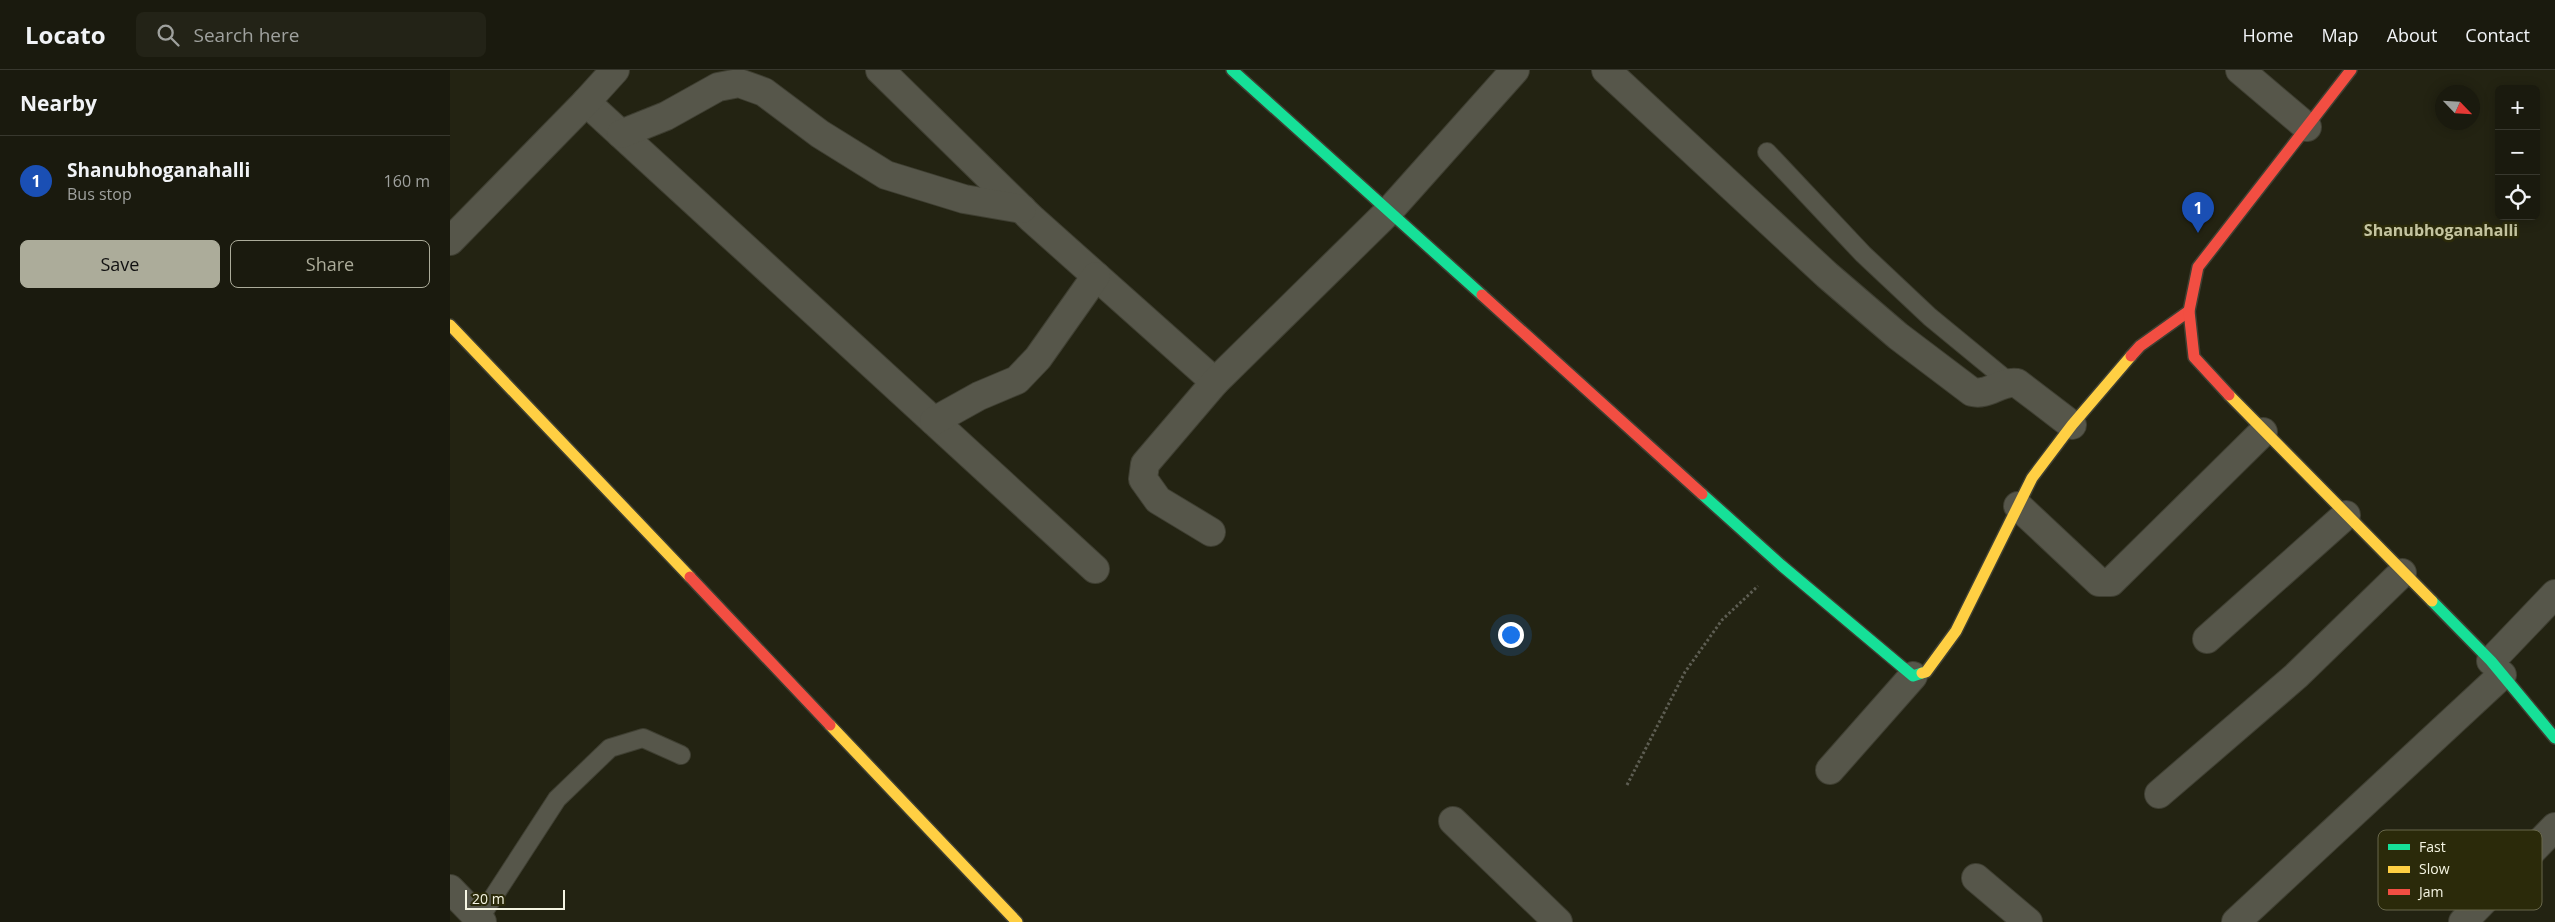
<!DOCTYPE html>
<html lang="en">
<head>
<meta charset="utf-8">
<style>
	body { margin:0; font-family:"Open Sans",sans-serif; background:#232317; color:#f1f3f6 }
	.controls { position:absolute; right:15px; top:15px; display:grid; overflow:hidden; border-radius:8px; box-shadow:0 2px 12px #0003 }
	.controls button { width:45px; height:45px; display:grid; place-items:center; padding:0; border:0; border-bottom:1px solid #38382e; background:#1a1a0e; color:#f1f3f6; font:25px sans-serif }
	.compass { position:absolute; left:1985px; top:15px; width:45px; height:45px; border-radius:50%; background:#1a1a0e; box-shadow:0 2px 12px #0003; rotate:115deg }
	.scale { position:absolute; left:15px; bottom:12px; width:100px; box-sizing:border-box; padding-left:5px; border:2px solid #f5f5e3; border-top:0; font-size:14px; line-height:18px; white-space:nowrap; color:#f5f5e3; -webkit-text-stroke:4px #2b2a0a; paint-order:stroke }
	.you { position:absolute; left:1060px; top:564px; width:18px; height:18px; margin:-12px; border:4px solid #fff; border-radius:50%; background:#1a73e8; box-shadow:0 0 0 8px #1a73e833 }
	.badge { display:grid; place-items:center; width:32px; height:32px; border-radius:50%; background:#acac9a; color:#fff; font-size:16px; font-weight:700 }
	.pin { position:absolute; translate:-50% -41px; filter:drop-shadow(0 1px 2px #0008) }
	.pin::after { content:''; position:absolute; top:26px; width:18px; height:15px; background:inherit; clip-path:polygon(0 0,100% 0,50% 100%) }
	.list { margin:0; padding:0; list-style:none }
	h2 { display:flex; justify-content:space-between; align-items:center; height:65px; margin:0; padding:0 20px; font-size:21px }
	h2 small { font-size:16px; font-weight:400; color:#9fa19e }
	.list li { display:grid; grid-template-columns:32px 1fr auto; gap:15px; align-items:center; box-sizing:border-box; height:90px; padding:0 20px; border-top:1px solid #38382e }
	.list b { display:block; font-size:19px; white-space:nowrap }
	.list p { margin:0; font-size:16px; white-space:nowrap; color:#9fa19e }
	.list em { font-size:16px; font-style:normal; color:#9fa19e }
	.actions { display:flex; gap:10px; padding:15px 20px }
	.actions a { flex:1; padding:11px 0; border:1px solid #acac9a; border-radius:8px; text-align:center; font-size:18px; color:#acac9a }
	.actions .main { background:#acac9a; color:#111 }
	.icon { flex:none; width:28px; height:28px; fill:none; stroke:currentColor; stroke-width:2; stroke-linecap:round; stroke-linejoin:round }
	.map { position:relative; flex:none; width:2105px; height:852px; overflow:hidden }
	header { display:flex; align-items:center; gap:30px; box-sizing:border-box; height:70px; padding:0 25px; background:#1a1a0e; border-bottom:1px solid #38382e }
	header strong { font-size:24px }
	nav { display:flex; gap:28px; margin-inline-start:auto; font-size:18px }
	.search { width:350px; height:45px; background:#232317; display:flex; align-items:center; gap:12px; box-sizing:border-box; padding:0 18px; border-radius:8px; color:#9fa19e; font-size:19px }
	main { display:flex }
	aside { flex:1; background:#1a1a0e }
	.map>svg:first-child { display:block }
	.lines { fill:none; stroke-linecap:round; stroke-linejoin:round }
	.lane-casing { stroke:#3f3f32; stroke-width:20 }
	.street-casing { stroke:#3f3f32; stroke-width:30 }
	.fast-casing { stroke:#3f3f32; stroke-width:14 }
	.slow-casing { stroke:#3f3f32; stroke-width:14 }
	.jam-casing { stroke:#3f3f32; stroke-width:14 }
	.path { stroke:#5e5e53; stroke-width:3; stroke-dasharray:2.5 2.5; stroke-linecap:butt }
	.lane { stroke:#56564a; stroke-width:18 }
	.street { stroke:#56564a; stroke-width:28 }
	.fast { stroke:#16e098; stroke-width:11 }
	.slow { stroke:#ffcf43; stroke-width:11 }
	.jam { stroke:#f24e42; stroke-width:11 }
	.labels { text-anchor:middle; dominant-baseline:central; stroke-width:5; stroke-linejoin:round; paint-order:stroke }
	.quarter-label { font-size:16px; font-weight:bold; fill:#c4c4a0; stroke:#2b2a0a }
	.key { fill:#2b2a0a; stroke:#68674b; stroke-width:1 }
	.key-label { font-size:14px; fill:#f5f5e3 }
</style>
</head>
<body>
<header>
<strong>Locato</strong>
<div class="search"><svg class="icon" aria-label="search" viewBox="0 0 24 24"><circle cx="10" cy="10" r="6"/><path d="M15 15l6 6"/></svg>Search here</div>
<nav><a>Home</a><a>Map</a><a>About</a><a>Contact</a></nav>
</header>
<main>
<aside>
<h2>Nearby<small></small></h2>
<ul class="list">
<li><span class="badge" style="background:#1a4fb4">1</span><div><b>Shanubhoganahalli</b><p>Bus stop</p></div><em>160 m</em></li>
</ul>
<div class="actions"><a class="main">Save</a><a>Share</a></div>
</aside>
<div class="map">
<svg width="2105" height="852" viewBox="0 0 2105 852">
	<rect width="100%" height="100%" fill="#232312"/>
	<g class="lines">
		<defs>
			<g id="lane">
				<polyline points="1317,82 1413,184 1480,247 1559,312"/>
				<polyline points="29,849 107,729 160,678 193,668 231,685"/>
			</g>
			<g id="street">
				<polyline points="430,0 581,148 765,312"/>
				<path d="M1156,0l221,205 71,61 74,56c16,4 28,-11 45,-9l55,42"/>
				<polyline points="1790,0 1857,57"/>
				<polyline points="136,32 645,499"/>
				<polyline points="171,64 216,46 268,17 289,13 314,22 370,64 436,105 514,129 572,139"/>
				<polyline points="0,171 136,32 165,0"/>
				<polyline points="484,351 529,326 567,310 588,288 646,206"/>
				<polyline points="1568,436 1649,512 1661,512 1813,362"/>
				<polyline points="761,462 708,430 693,409 695,394 765,312 940,140 1065,0"/>
				<polyline points="1757,569 1896,445"/>
				<polyline points="2041,591 2105,524"/>
				<polyline points="1380,700 1463,606"/>
				<polyline points="1709,724 1846,606 1952,503"/>
				<polyline points="1003,751 1108,852"/>
				<polyline points="1526,808 1578,852"/>
				<polyline points="0,819 32,852"/>
				<polyline points="1786,852 2052,605"/>
				<polyline points="2013,852 2105,757"/>
			</g>
			<g id="fast">
				<polyline points="782,0 1032,225"/>
				<polyline points="1252,424 1331,495 1463,606 1472,603"/>
				<polyline points="1982,531 2041,591 2105,668"/>
			</g>
			<g id="slow">
				<polyline points="0,255 240,507"/>
				<polyline points="1779,325 1982,531"/>
				<polyline points="1472,603 1476,602 1506,561 1582,408 1622,355 1681,286"/>
				<polyline points="380,655 567,852"/>
			</g>
			<g id="jam">
				<polyline points="1032,225 1252,424"/>
				<polyline points="1681,286 1690,276 1739,241"/>
				<polyline points="1779,325 1744,287 1739,241 1748,197 1901,0"/>
				<polyline points="240,507 380,655"/>
			</g>
		</defs>
		<!-- lane casing -->
		<use href="#lane" class="lane-casing"/>
		<!-- street casing -->
		<use href="#street" class="street-casing"/>
		<!-- fast casing -->
		<use href="#fast" class="fast-casing"/>
		<!-- slow casing -->
		<use href="#slow" class="slow-casing"/>
		<!-- jam casing -->
		<use href="#jam" class="jam-casing"/>
		<!-- path -->
		<polyline class="path" points="1177,715 1235,602 1272,550 1308,516"/>
		<!-- lane -->
		<use href="#lane" class="lane"/>
		<!-- street -->
		<use href="#street" class="street"/>
		<!-- fast -->
		<use href="#fast" class="fast"/>
		<!-- slow -->
		<use href="#slow" class="slow"/>
		<!-- jam -->
		<use href="#jam" class="jam"/>
	</g>
	<g class="labels">
		<!-- quarter labels -->
		<g class="quarter-label">
			<text x="1991" y="160">Shanubhoganahalli</text>
		</g>
	</g>
	<!-- legend -->
	<rect x="1928" y="760" width="164" height="80" rx="8" class="key"/>
	<rect x="1938" y="774" width="22" height="6" fill="#16e098"/>
	<rect x="1938" y="796" width="22" height="7" fill="#ffcf43"/>
	<rect x="1938" y="819" width="22" height="6" fill="#f24e42"/>
	<g class="key-label">
		<text x="1969" y="782">Fast</text>
		<text x="1969" y="804">Slow</text>
		<text x="1969" y="827">Jam</text>
	</g>
</svg>
<div class="controls">
<button>+</button>
<button>−</button>
<button><svg class="icon" aria-label="locate" viewBox="0 0 24 24"><circle cx="12" cy="12" r="6"/><path d="M12 2v4M12 18v4M2 12h4M18 12h4"/></svg></button>
</div>
<svg class="compass" viewBox="-18 -18 36 36"><path d="M0-13l5 13h-10z" fill="#e53935"/><path d="M0 13l5-13h-10z" fill="#9fa19e"/></svg>
<div class="scale">20 m</div>
<div class="you"></div>
<div class="pin badge" style="left:1748px;top:163px;background:#1a4fb4">1</div>
</div>
</main>
</body>
</html>
